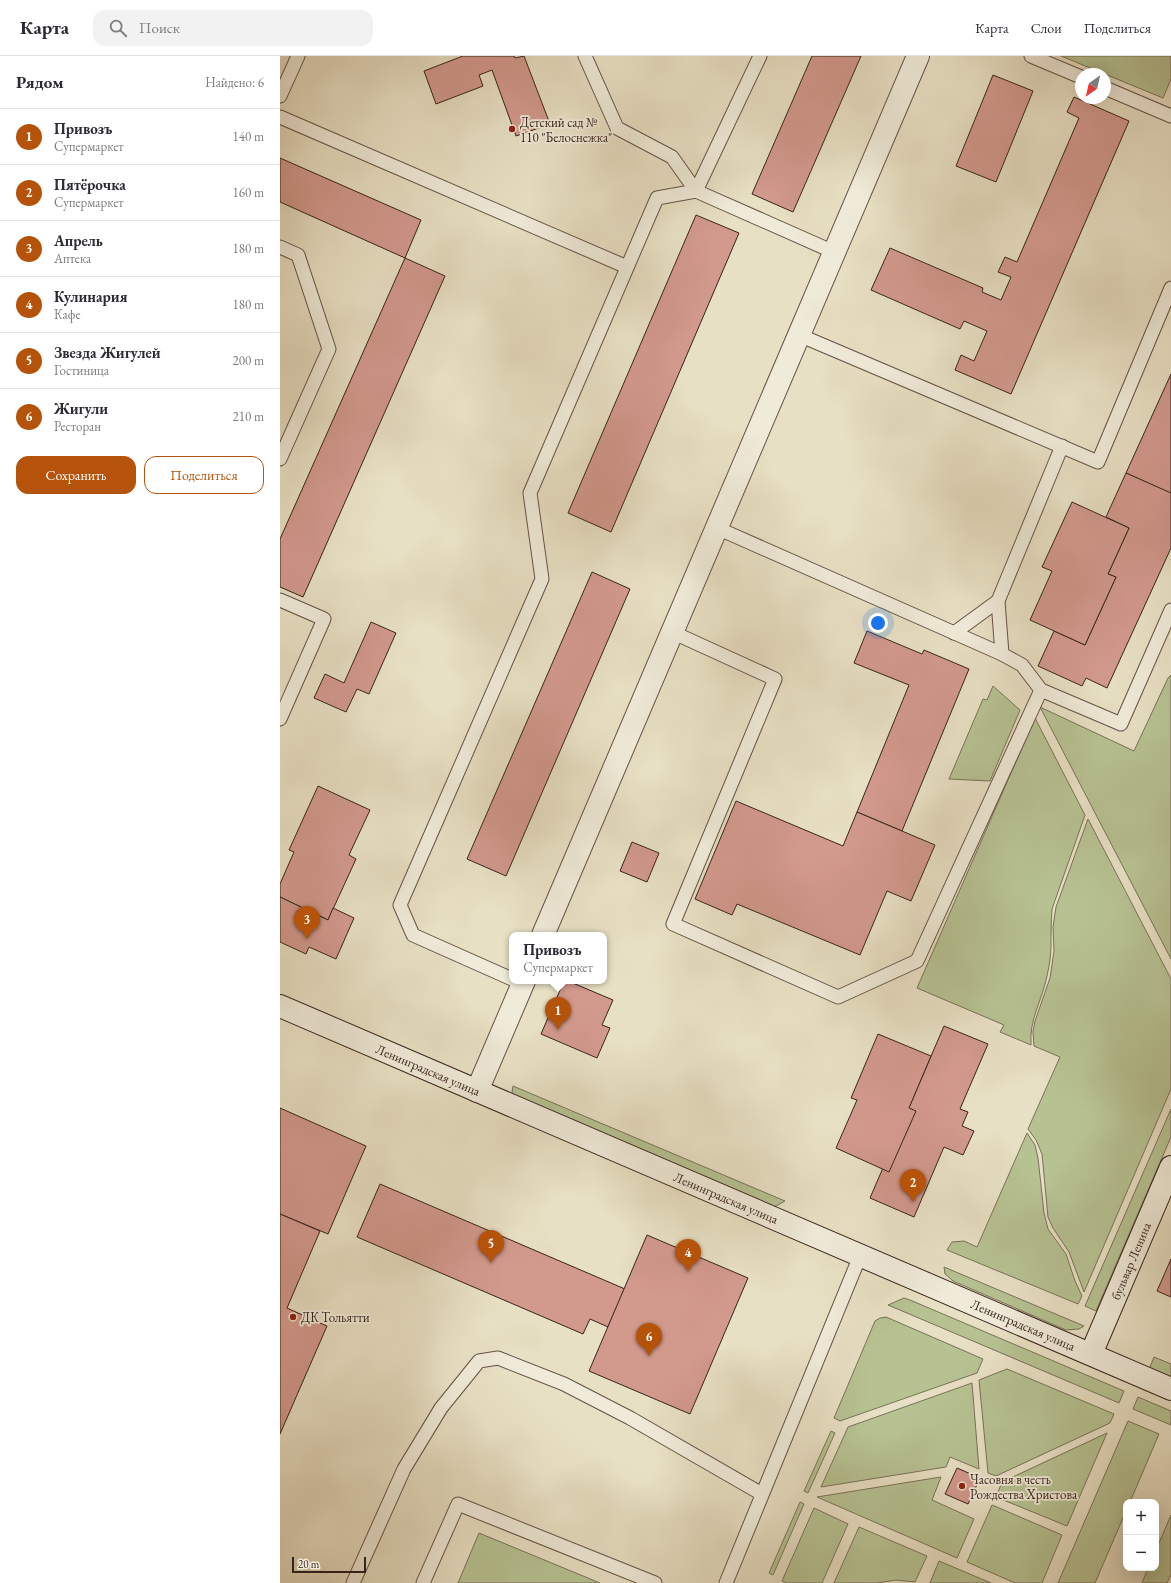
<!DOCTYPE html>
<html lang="ru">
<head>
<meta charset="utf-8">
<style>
	body { margin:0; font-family:"EB Garamond",serif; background:#f2f2f3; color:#2b2b33 }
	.controls { position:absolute; right:12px; bottom:12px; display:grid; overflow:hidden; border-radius:8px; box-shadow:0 4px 16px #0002 }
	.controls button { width:36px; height:36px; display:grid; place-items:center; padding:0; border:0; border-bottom:1px solid #e1e1e2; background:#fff; color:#2b2b33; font:20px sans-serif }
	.compass { position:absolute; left:795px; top:12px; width:36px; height:36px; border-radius:50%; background:#fff; box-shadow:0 4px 16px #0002; rotate:214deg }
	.scale { position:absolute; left:12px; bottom:10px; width:74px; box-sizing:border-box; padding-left:4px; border:2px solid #38231c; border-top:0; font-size:11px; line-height:14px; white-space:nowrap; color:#38231c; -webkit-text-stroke:3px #f0ebd9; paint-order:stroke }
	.you { position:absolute; left:598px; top:567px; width:14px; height:14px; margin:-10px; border:3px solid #fff; border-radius:50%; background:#1a73e8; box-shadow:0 0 0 6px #1a73e833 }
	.badge { display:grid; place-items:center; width:26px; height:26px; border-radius:50%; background:#b45309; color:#fff; font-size:13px; font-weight:700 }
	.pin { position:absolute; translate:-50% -33px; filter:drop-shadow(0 1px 2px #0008) }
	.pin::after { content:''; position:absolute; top:21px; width:14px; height:12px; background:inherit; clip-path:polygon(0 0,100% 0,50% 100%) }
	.popup { position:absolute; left:229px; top:876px; width:98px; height:52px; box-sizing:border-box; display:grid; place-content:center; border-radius:8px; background:#fff; filter:drop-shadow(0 1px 3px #0005); font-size:13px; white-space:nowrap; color:#7c7c81 }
	.popup b { font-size:15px; color:#2b2b33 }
	.popup::after { content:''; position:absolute; left:50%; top:100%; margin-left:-8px; border:8px solid transparent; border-top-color:#fff }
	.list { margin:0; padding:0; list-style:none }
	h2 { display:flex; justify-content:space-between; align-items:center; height:52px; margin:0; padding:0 16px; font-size:17px }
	h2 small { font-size:13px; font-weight:400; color:#7c7c81 }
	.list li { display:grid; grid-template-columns:26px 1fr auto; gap:12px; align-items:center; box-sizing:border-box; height:56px; padding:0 16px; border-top:1px solid #e1e1e2 }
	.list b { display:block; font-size:15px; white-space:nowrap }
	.list p { margin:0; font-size:13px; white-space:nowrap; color:#7c7c81 }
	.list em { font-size:13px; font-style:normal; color:#7c7c81 }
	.actions { display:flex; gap:8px; padding:12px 16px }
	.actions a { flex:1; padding:9px 0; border:1px solid #b45309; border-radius:12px; text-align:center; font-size:14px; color:#b45309 }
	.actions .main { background:#b45309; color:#fff }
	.icon { flex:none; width:22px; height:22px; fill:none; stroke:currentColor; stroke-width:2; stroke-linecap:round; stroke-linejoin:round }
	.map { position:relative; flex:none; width:891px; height:1527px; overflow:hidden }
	header { display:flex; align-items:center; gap:24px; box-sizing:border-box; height:56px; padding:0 20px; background:#fff; border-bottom:1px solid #e1e1e2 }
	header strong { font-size:19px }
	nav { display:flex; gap:22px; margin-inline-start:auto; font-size:14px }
	.search { width:280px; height:36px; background:#f2f2f3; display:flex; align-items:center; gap:10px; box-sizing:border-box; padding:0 14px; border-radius:12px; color:#7c7c81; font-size:15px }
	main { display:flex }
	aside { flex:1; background:#fff }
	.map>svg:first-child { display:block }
	.green { fill:#b7c293; stroke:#787258 }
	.building { fill:#d2998d; stroke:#38231c }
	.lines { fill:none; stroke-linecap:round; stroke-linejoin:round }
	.lane-casing { stroke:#645246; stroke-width:15 }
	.street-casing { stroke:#645246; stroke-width:24 }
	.secondary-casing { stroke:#38231c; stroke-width:24 }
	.lane { stroke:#f0ebd9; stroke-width:13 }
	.street { stroke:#f0ebd9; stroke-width:22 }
	.secondary { stroke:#f0ebd9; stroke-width:22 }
	.poi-dot { fill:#8f2418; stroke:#f0ebd9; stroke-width:1.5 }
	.labels { text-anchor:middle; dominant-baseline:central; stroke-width:3.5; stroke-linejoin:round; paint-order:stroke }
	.poi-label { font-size:13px; fill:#38231c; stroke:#f0ebd9; text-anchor:start }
	.street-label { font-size:13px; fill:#38231c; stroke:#f0ebd9 }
</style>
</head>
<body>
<header>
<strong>Карта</strong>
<div class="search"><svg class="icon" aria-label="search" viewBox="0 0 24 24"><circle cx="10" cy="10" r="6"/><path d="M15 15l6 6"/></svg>Поиск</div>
<nav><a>Карта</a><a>Слои</a><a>Поделиться</a></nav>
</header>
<main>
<aside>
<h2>Рядом<small>Найдено: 6</small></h2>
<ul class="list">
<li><span class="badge">1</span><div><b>Привозъ</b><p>Супермаркет</p></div><em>140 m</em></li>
<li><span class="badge">2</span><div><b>Пятёрочка</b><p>Супермаркет</p></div><em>160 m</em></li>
<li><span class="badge">3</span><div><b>Апрель</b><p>Аптека</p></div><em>180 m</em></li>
<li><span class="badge">4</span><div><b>Кулинария</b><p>Кафе</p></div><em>180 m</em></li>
<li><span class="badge">5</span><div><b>Звезда Жигулей</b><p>Гостиница</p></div><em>200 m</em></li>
<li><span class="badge">6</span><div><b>Жигули</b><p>Ресторан</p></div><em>210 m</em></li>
</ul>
<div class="actions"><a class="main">Сохранить</a><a>Поделиться</a></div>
</aside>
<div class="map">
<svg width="891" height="1527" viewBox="0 0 891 1527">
	<rect width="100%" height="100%" fill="#e8e0c4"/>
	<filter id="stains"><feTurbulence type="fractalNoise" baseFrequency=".005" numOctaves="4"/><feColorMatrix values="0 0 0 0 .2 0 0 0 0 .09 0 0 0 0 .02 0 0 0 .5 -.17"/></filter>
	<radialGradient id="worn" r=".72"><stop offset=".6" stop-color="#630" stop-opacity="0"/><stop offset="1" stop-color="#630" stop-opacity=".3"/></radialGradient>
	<!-- green -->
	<g class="green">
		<polygon points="781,0 891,0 891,23 883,42"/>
		<polygon points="891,619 891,903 760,651 854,695 888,622"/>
		<polygon points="713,630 740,654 710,725 669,723 703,643 707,644"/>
		<path d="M755,662l50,97 -33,94c-1,14 -1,24 -1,37 0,10 -2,21 -4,30 -5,25 -18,43 -16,69l-31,-13 4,-7 -87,-37z"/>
		<polygon points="808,763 891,923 891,1033 804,1236 789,1196 773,1172 768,1161 762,1098 756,1084 748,1073 780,1001 754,990 753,976 755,965 770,922 774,895 773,871 776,851"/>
		<polygon points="233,1030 505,1145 496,1150 488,1152 235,1044 232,1036"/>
		<polygon points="891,1053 891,1081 816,1255 805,1250"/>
		<polygon points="747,1077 755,1089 758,1102 764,1157 768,1173 786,1198 795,1225 802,1240 798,1248 667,1194 672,1186 684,1185 697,1191"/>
		<polygon points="664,1211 804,1270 799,1273 786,1274 673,1225 665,1218"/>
		<polygon points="624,1242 630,1244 844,1335 839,1347 608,1249"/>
		<polygon points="606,1261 703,1303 697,1317 560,1365 554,1362 595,1265 600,1262"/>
		<polygon points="874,1301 891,1308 891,1325 868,1316"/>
		<polygon points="727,1313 834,1358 830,1367 716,1420 708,1417 699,1324"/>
		<polygon points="692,1327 699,1413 670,1401 666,1411 541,1431 568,1371"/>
		<polygon points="858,1341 891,1355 891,1369 853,1353"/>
		<polygon points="848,1365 879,1378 850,1446 846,1446 846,1455 815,1527 778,1527"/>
		<polygon points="551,1375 555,1377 528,1437 524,1435"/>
		<polygon points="827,1377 787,1470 716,1441 722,1426"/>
		<polygon points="661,1421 652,1444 694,1463 677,1502 537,1441"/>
		<polygon points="520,1446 524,1448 493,1519 489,1517"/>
		<polygon points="712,1449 782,1479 762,1527 735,1527 687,1506"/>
		<polygon points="534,1452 568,1468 542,1527 507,1527 502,1525"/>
		<polygon points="891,1459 891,1518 887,1527 862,1527 868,1512 876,1512 876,1494"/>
		<polygon points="579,1471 647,1500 635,1526 616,1524 597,1527 554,1527"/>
		<polygon points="199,1477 320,1527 178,1527"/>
		<polygon points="659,1505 711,1527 650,1527"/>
	</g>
	<!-- building -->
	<g class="building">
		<polygon points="183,0 234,0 235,2 244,0 270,68 236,80 212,14 199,19 203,30 156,48 144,15"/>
		<polygon points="532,0 581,0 513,156 472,138"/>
		<polygon points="713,19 753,35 716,126 676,110"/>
		<polygon points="794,41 849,65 731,338 675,314 681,299 694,305 707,275 684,265 680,273 591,234 610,192 703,232 702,236 721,244 731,221 718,216 725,201 737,206 799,62 787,56"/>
		<polygon points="0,102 141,164 125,202 0,146"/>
		<polygon points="416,159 459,177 331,476 288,457"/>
		<polygon points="125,202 165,220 23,541 0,531 0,483"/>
		<polygon points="891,318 891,438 846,417"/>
		<polygon points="846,417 891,437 891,492 827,632 806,622 802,630 758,610 774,575 805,589 836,521 828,518 849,472 826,461"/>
		<polygon points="792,446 849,472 828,518 836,521 805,589 750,564 772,515 762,511"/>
		<polygon points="312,516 350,533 226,820 187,803"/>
		<polygon points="91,566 116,577 89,638 77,633 66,656 34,642 45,618 64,627"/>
		<polygon points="587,575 642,598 644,594 689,613 622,775 577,756 629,629 574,607"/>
		<polygon points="38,730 90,754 69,799 76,803 48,864 0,841 0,828 14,796 9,794"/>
		<polygon points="456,745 563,790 577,756 655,789 631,845 607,835 580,899 457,848 452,859 415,843"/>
		<polygon points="352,786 379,797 367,826 340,815"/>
		<polygon points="0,841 48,864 53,852 74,862 56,903 29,891 26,898 0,886"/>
		<polygon points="284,925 288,925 333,944 322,969 330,972 317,1002 261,978"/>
		<polygon points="664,970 708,988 680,1053 688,1056 682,1070 694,1075 683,1099 664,1091 634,1161 590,1142"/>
		<polygon points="598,978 651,1000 629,1052 636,1055 609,1116 556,1092 577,1044 571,1042"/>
		<polygon points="0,1052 86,1090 48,1178 0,1158"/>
		<polygon points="100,1128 345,1233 328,1271 310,1263 303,1278 77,1181"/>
		<polygon points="0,1158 40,1175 7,1252 47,1270 0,1378"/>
		<polygon points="367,1179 468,1222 410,1358 309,1315"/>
		<polygon points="891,1203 891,1241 877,1235"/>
		<polygon points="677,1412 700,1422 688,1448 665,1438"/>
	</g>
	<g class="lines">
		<defs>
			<g id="lane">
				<polyline points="305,0 337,72 392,101 416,135 480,0"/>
				<polyline points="751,0 801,21"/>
				<polyline points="825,32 891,60"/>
				<polyline points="0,40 18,0"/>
				<polyline points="0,61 347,211"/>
				<polyline points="0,191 18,199 49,293 0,403"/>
				<polyline points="519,279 818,406 891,232"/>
				<polyline points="437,472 722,598 742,609 761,634 841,668 891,554"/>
				<polyline points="0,544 44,563 0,663"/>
				<polyline points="718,545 722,598"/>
				<polyline points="392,576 495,623 393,868 558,941 637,905 761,634"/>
				<polyline points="674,577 718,545 782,390"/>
				<polyline points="232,923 133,879 120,849 262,523 250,437 377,142 416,135 554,196"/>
				<polyline points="73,1527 124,1413 161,1352 199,1305 218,1302 284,1328 350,1362 482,1438"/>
				<polyline points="143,1527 178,1448 375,1527"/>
				<polyline points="446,1527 580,1200"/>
			</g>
			<g id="street">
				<polyline points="263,879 638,0"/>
				<polyline points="197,1035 244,925"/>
			</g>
			<g id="secondary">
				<polyline points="0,950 891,1333"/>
				<polyline points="811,1298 891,1111"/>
			</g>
		</defs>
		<!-- lane casing -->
		<use href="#lane" class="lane-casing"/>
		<!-- street casing -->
		<use href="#street" class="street-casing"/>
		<!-- secondary casing -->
		<use href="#secondary" class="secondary-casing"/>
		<!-- lane -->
		<use href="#lane" class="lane"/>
		<!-- street -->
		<use href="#street" class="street"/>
		<!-- secondary -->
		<use href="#secondary" class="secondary"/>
	</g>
	<!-- markers -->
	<g class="poi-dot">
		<circle cx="232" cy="73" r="4"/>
		<circle cx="13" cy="1261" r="4"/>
		<circle cx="682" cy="1430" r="4"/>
	</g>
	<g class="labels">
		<!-- poi labels -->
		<g class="poi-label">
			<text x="240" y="66">Детский сад №<tspan x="240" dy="15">110 "Белоснежка"</tspan></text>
			<text x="21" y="1261">ДК Тольятти</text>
			<text x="690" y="1423">Часовня в честь<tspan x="690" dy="15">Рождества Христова</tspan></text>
		</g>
		<!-- street labels -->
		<g class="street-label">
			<text transform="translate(148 1014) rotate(23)">Ленинградская улица</text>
			<text transform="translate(446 1142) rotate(23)">Ленинградская улица</text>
			<text transform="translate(851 1205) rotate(-67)">бульвар Ленина</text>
			<text transform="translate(743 1269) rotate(23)">Ленинградская улица</text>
		</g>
	</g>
	<rect width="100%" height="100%" filter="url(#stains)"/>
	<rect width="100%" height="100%" fill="url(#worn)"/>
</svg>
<div class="controls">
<button>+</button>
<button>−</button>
</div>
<svg class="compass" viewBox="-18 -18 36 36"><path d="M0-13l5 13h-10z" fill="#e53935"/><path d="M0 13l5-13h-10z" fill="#7c7c81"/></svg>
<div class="scale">20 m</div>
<div class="you"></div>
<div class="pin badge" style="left:278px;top:974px">1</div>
<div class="popup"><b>Привозъ</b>Супермаркет</div>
<div class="pin badge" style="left:633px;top:1146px">2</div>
<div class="pin badge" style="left:27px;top:883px">3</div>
<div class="pin badge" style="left:408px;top:1216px">4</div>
<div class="pin badge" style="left:211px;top:1207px">5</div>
<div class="pin badge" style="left:369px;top:1300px">6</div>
</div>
</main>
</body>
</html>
